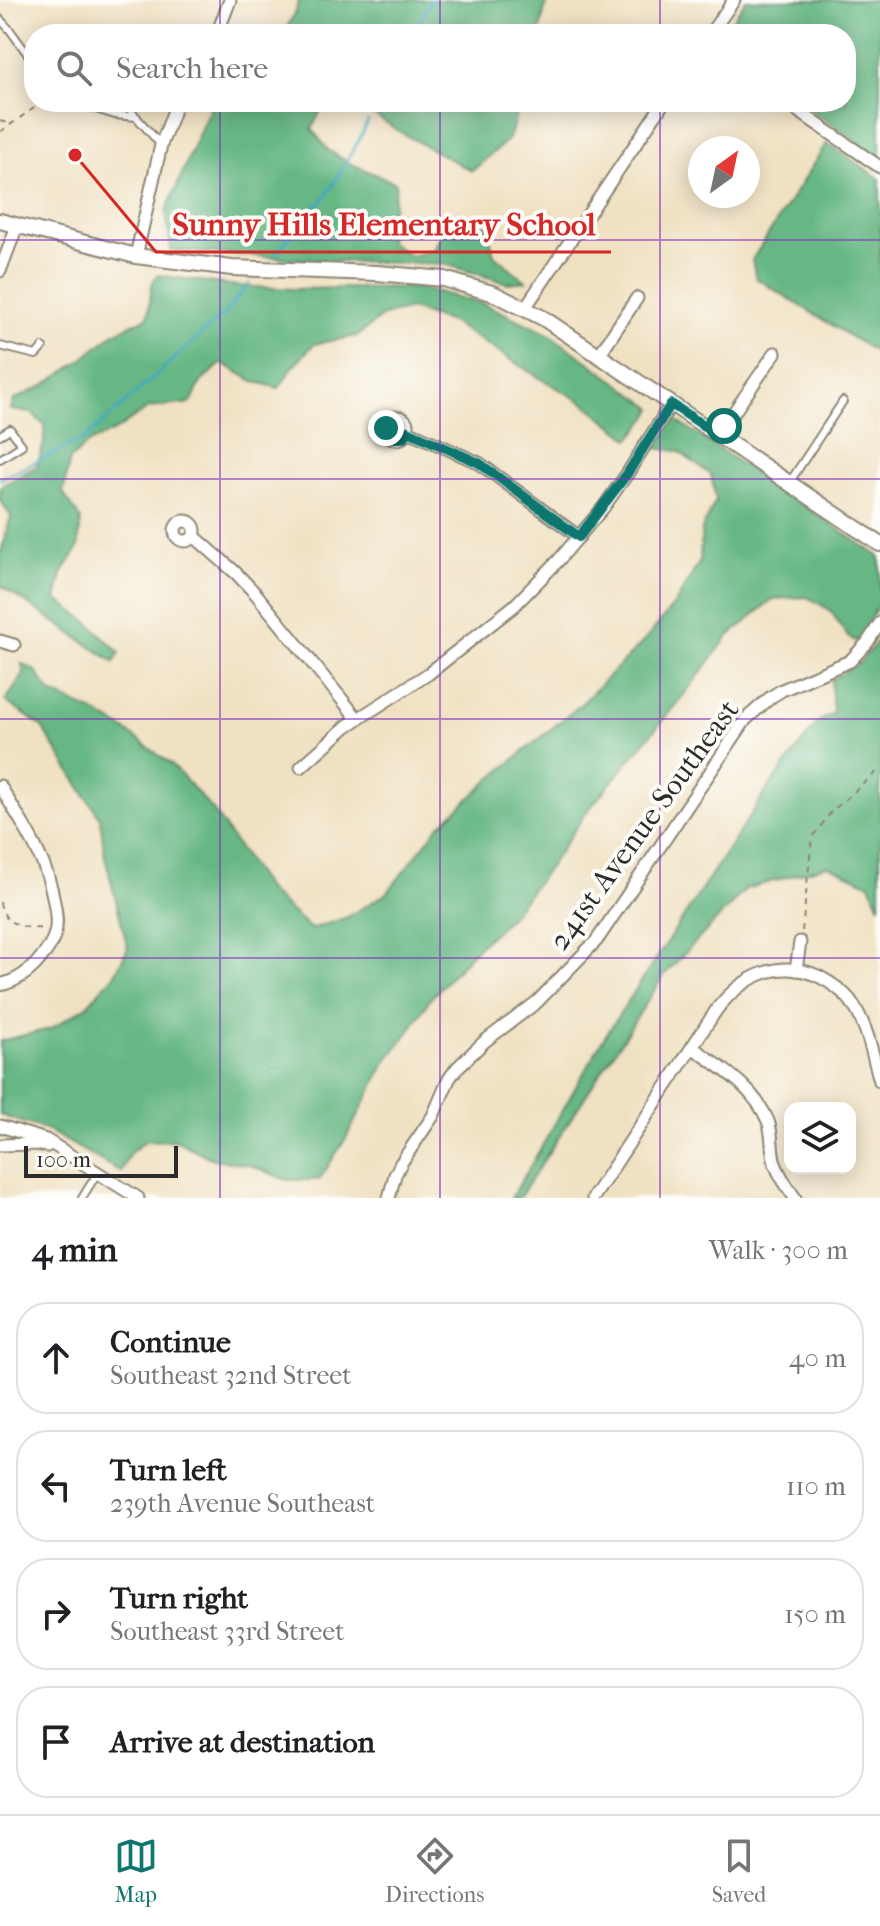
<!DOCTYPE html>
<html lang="en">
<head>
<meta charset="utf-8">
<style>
	body { margin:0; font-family:"IM FELL French Canon",serif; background:#f2f2f2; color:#202124 }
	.controls { position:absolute; right:24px; bottom:24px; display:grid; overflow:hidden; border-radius:16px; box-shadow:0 4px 20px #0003 }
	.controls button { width:72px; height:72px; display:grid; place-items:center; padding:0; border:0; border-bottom:2px solid #e0e0e0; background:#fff; color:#202124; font:40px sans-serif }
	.compass { position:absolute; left:688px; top:136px; width:72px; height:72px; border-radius:50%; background:#fff; box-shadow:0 4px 20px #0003; rotate:33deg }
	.scale { position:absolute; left:24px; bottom:20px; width:154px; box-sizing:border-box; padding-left:8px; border:4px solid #2b2b2b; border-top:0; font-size:22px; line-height:28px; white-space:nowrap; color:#2b2b2b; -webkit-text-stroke:6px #fdfcf7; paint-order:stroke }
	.stop { position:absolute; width:24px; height:24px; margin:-18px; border:6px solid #0f766e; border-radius:50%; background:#fff }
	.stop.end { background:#0f766e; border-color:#fff; box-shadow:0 2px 8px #0008 }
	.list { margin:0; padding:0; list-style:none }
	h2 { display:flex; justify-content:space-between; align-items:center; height:104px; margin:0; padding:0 32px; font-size:34px }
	h2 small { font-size:26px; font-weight:400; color:#757577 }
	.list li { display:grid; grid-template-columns:52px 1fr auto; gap:24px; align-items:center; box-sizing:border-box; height:112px; margin:0 16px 16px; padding:0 16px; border:2px solid #e0e0e0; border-radius:32px }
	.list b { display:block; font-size:30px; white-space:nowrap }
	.list p { margin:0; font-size:26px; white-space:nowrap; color:#757577 }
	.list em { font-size:26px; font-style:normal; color:#757577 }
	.icon { flex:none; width:44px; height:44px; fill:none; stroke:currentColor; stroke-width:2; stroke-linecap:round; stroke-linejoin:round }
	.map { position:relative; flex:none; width:880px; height:1198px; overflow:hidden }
	.search { position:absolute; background:#fff; box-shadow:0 4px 20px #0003; left:24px; right:24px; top:24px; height:88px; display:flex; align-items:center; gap:20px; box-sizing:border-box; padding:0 28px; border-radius:32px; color:#757577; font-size:30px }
	.sheet { height:616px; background:#fff }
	nav { display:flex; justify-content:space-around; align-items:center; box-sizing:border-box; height:112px; border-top:2px solid #e0e0e0; background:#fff; font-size:22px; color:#757577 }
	nav a { display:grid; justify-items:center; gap:4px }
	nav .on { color:#0f766e }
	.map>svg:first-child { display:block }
	.forest { fill:#66b784; stroke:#487158; stroke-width:2 }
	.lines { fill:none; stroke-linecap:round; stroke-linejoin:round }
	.stream { stroke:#3fa8bf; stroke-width:3 }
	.service-casing { stroke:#8e8676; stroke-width:10 }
	.minor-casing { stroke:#8e8676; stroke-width:15 }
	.tertiary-casing { stroke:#8e8676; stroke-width:18 }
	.path { stroke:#8e8676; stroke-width:2; stroke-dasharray:6 6; stroke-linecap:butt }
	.service { stroke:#fff; stroke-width:6 }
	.minor { stroke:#fff; stroke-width:11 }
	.tertiary { stroke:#fff; stroke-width:14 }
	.route { stroke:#0f766e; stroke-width:10 }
	.grid { fill:none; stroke:#7b2cbf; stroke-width:2; stroke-opacity:0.55 }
	.labels { text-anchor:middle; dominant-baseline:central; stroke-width:8; stroke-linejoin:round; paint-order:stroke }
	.street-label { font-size:30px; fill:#2b2b2b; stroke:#fdfcf7 }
	.leader { fill:none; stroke:#d62828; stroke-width:3 }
	.callout-dot { fill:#d62828; stroke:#fdfcf7; stroke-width:3 }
	.callout-label { font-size:32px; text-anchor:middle; font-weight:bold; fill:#d62828; stroke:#fdfcf7; stroke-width:8; stroke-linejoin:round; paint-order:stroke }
</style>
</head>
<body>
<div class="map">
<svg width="880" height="1198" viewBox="0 0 880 1198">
	<rect width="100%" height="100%" fill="#fdfcf7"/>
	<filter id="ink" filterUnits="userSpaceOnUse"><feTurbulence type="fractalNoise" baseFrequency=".0125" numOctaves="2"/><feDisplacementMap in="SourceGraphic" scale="16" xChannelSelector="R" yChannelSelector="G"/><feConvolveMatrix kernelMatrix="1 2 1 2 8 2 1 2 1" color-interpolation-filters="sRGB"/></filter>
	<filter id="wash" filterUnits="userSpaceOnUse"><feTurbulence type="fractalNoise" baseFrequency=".006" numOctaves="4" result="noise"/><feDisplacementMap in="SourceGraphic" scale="32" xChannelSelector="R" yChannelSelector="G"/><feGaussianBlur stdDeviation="1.8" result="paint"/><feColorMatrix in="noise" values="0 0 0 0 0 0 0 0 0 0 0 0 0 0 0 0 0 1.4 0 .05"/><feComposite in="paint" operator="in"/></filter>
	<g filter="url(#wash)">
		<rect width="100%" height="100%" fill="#f0e1c2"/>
		<!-- forest -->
		<g class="forest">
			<polygon points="299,0 547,0 539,34 283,34 295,13"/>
			<polygon points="746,0 880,0 880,157 799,102 846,102 846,34 723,34"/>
			<polygon points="212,102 333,102 321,110 312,129 328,150 351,164 396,183 389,242 411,256 433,250 452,215 487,226 494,255 526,281 507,283 445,264 326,261 171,250 166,212"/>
			<polygon points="351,102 520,102 509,139 472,171 405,135 355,103"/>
			<polygon points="827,143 880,179 880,355 756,278 752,260"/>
			<polygon points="157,275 237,286 294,289 418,287 484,304 549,334 653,408 649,416 630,439 584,403 538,377 451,322 410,309 383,316 357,336 314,344 292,368 279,388 253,381 222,363 201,382 191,403 148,408 118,429 89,443 70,459 63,493 81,519 78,548 62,574 56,599 88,622 120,653 114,662 0,585 0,556 11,516 0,501 0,487 37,466 44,443 45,426 32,413 11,410 14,400 43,386 82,360 114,333 148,317 152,284"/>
			<polygon points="671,417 880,557 880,601 858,642 848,637 830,610 807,597 773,599 728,637 687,691 585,814 550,866 509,918 475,950 429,1000 409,1032 387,1060 346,1138 319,1180 287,1180 249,1165 213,1159 175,1140 145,1141 130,1153 121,1172 47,1130 0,1115 0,1041 50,1029 86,1007 115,974 128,948 105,857 100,818 41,726 5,701 24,674 22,664 35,670 51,693 92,711 125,730 172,765 213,810 268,891 311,929 345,918 387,893 439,826 493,777 580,705 646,639 674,605 700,561 702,529 716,500 711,475 678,451 654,448"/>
			<polygon points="880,638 880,906 870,884 828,865 746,889 665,974 519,1198 511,1198 530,1167 602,1041 767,790 818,722 833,713 831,680 859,663"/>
		</g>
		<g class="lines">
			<!-- stream -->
			<g class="stream">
				<polyline points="413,34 431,0"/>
				<polyline points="372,112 377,102"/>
				<polyline points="275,254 326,196 359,140 368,121"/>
				<polyline points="0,479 86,438 225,313 249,284"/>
			</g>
		</g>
	</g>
	<g filter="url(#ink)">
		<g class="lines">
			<defs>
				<g id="service">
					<polyline points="0,19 10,30 34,63"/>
					<polyline points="73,102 115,115 137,117"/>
					<polyline points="123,102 161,145"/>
					<polyline points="0,346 36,355 43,347"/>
					<polyline points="0,435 10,429 22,445 0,459"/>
					<polyline points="789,483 843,401"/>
					<polyline points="82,1198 98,1172"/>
				</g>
				<g id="minor">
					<polyline points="217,34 230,0"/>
					<polyline points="710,34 734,0"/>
					<polyline points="785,102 880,167"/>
					<polyline points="136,256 161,145 177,102"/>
					<polyline points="0,271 17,226"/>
					<polyline points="525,308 664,102"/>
					<polyline points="599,355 637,298"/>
					<circle cx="397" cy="428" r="11"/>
					<polyline points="408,431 479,463 579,537"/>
					<polyline points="718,435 775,353"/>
					<circle cx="185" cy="531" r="10"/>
					<polyline points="195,537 236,573 256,594 357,718"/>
					<polyline points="0,641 14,645"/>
					<polyline points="301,767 347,726 428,674 514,606 558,561 603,508 627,474 671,404"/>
					<path d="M0,786c22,37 47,72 54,116 2,10 4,21 1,31 -2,9 -9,19 -15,26 -11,14 -23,22 -40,26"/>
					<polyline points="796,970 800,942"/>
					<path d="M692,1047c29,21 61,39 76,74 5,13 3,25 6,38 3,14 13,27 21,39"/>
					<polyline points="0,1126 46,1140 138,1198"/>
					<polyline points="0,1145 35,1144 47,1146"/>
					<polyline points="389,1198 395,1175 401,1163 433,1116 449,1079 457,1068 485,1041 537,1002 597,940 746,719 771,697 782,690 850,661 867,643 880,623"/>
					<path d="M593,1198l124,-189c25,-32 62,-52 103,-32 11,6 22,13 30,23 17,23 22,53 30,81"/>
				</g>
				<polyline id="tertiary" points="0,221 136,256 232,268 377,273 444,279 495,294 543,318 880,544"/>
			</defs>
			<!-- service casing -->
			<use href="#service" class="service-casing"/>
			<!-- minor casing -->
			<use href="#minor" class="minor-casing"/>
			<!-- tertiary casing -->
			<use href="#tertiary" class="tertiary-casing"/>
			<!-- path -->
			<g class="path">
				<polyline points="0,121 10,124"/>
				<polyline points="0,132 41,103"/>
				<polyline points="0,902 1,908 8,921 25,927 44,929"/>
				<polyline points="802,931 812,838 831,812 880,769"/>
			</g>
			<!-- service -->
			<use href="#service" class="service"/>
			<!-- minor -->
			<use href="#minor" class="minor"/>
			<!-- tertiary -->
			<use href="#tertiary" class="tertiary"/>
		</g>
	</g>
	<g class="lines" filter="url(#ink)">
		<!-- route -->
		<polyline class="route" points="386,428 387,432 392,438 404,438 408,431 479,463 579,537 627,474 671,404 718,435 724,426"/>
	</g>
	<!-- grid -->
	<path class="grid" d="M220,0v34M440,0v34M660,0v34M220,102v1096M440,102v1096M660,102v1096M0,240h880M0,479h880M0,719h880M0,958h880"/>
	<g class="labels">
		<!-- street labels -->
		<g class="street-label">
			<text transform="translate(644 825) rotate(-54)">241st Avenue Southeast</text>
		</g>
	</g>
	<!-- callouts -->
	<path class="leader" d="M75 155L156 252H611"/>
	<circle class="callout-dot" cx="75" cy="155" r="8"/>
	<g class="callout-label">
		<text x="384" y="235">Sunny Hills Elementary School</text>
	</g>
</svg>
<div class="controls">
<button><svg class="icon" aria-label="layers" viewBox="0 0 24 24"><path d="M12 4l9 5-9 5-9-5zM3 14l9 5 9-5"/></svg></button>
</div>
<svg class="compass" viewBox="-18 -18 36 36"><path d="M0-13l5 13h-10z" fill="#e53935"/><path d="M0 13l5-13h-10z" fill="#757577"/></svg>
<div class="scale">100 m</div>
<div class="stop" style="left:724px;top:426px"></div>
<div class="stop end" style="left:386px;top:428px"></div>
<div class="search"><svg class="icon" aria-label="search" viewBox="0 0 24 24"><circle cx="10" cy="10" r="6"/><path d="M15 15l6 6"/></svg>Search here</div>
</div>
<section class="sheet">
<h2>4 min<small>Walk · 300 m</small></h2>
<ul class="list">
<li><svg class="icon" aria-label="ahead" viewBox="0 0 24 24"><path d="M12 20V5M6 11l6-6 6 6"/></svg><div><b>Continue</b><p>Southeast 32nd Street</p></div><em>40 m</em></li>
<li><svg class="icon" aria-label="left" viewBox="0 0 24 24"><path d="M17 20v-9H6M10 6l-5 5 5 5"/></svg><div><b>Turn left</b><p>239th Avenue Southeast</p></div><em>110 m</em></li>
<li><svg class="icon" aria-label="right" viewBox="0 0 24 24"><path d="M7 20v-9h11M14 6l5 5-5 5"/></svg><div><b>Turn right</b><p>Southeast 33rd Street</p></div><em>150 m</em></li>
<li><svg class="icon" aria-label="arrive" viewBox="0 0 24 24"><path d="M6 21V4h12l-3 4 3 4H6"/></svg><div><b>Arrive at destination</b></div></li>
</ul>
</section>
<nav>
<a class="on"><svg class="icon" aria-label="map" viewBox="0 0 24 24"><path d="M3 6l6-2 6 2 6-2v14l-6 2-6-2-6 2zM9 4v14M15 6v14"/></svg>Map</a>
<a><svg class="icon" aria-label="directions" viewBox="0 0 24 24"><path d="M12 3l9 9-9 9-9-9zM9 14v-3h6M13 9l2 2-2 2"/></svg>Directions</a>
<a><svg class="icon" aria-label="saved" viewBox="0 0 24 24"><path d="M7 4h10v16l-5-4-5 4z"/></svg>Saved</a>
</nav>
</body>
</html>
